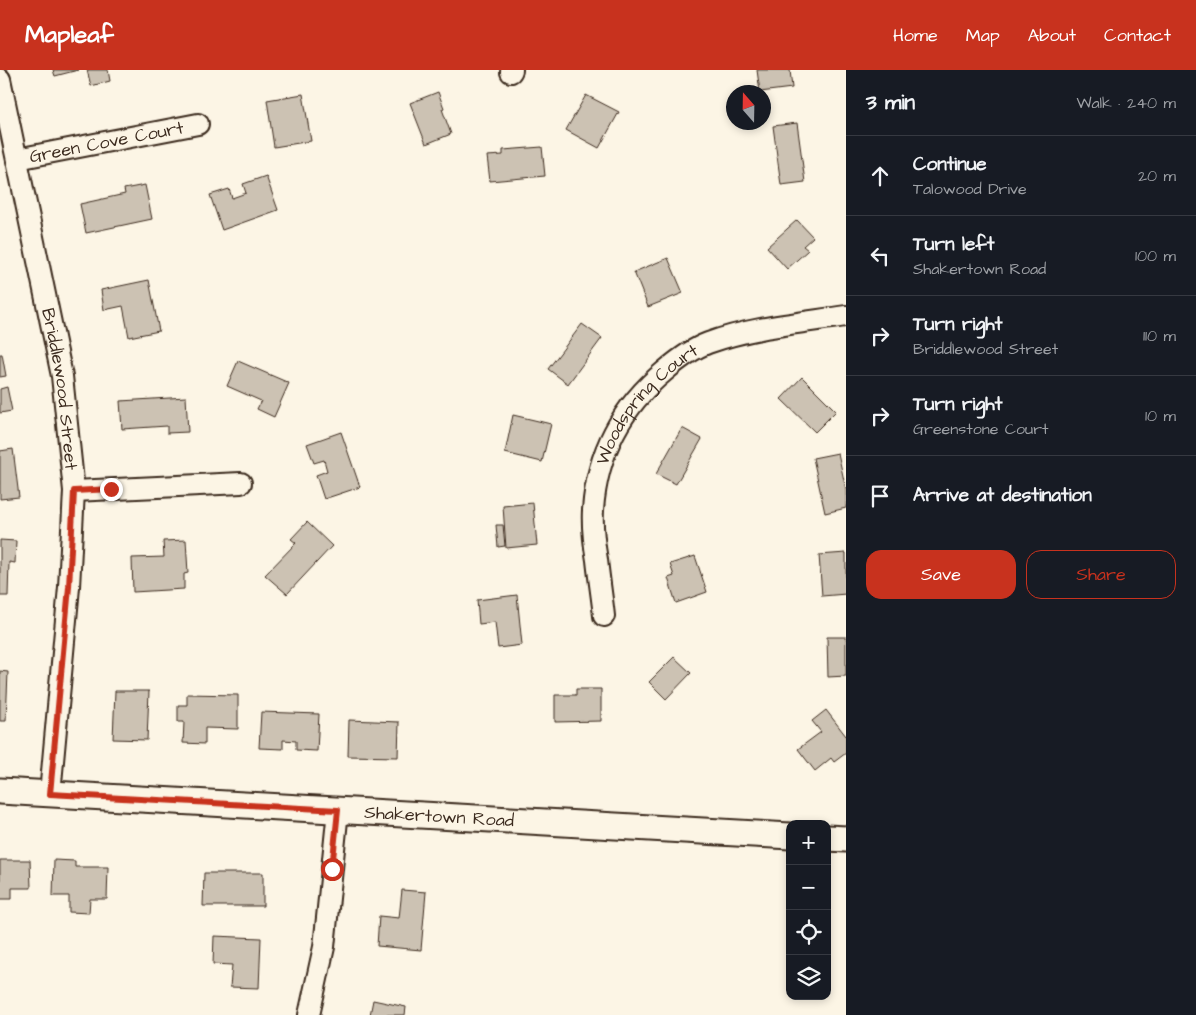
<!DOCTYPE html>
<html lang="en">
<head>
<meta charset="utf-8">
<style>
	body { margin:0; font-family:"Architects Daughter",sans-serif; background:#20242c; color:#f1f3f6 }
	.controls { position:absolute; right:15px; bottom:15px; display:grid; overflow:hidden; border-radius:10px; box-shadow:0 2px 8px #0003 }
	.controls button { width:45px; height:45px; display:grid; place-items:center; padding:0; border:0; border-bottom:1px solid #363941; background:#171b24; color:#f1f3f6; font:25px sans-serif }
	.compass { position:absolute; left:726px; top:15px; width:45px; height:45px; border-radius:50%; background:#171b24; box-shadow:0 2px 8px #0003; rotate:340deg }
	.stop { position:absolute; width:15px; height:15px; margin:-11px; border:4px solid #c8321e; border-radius:50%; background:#fff }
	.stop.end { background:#c8321e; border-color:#fff; box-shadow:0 1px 5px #0008 }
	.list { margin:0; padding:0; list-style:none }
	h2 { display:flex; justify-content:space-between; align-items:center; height:65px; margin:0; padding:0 20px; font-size:21px }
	h2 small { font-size:16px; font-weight:400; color:#9ea1a6 }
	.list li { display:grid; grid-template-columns:32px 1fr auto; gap:15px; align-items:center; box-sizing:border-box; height:80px; padding:0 20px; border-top:1px solid #363941 }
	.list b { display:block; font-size:19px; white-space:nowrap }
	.list p { margin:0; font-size:16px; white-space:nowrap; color:#9ea1a6 }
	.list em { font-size:16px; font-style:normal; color:#9ea1a6 }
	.actions { display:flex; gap:10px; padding:15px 20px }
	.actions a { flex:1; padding:11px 0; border:1px solid #c8321e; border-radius:15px; text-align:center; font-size:18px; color:#c8321e }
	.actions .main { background:#c8321e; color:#fff }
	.icon { flex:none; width:28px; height:28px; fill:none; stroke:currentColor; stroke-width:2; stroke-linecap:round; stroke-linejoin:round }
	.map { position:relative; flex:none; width:846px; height:945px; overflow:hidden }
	header { display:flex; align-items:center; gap:30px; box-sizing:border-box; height:70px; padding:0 25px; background:#c8321e; color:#fff }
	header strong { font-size:24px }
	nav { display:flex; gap:28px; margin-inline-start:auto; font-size:18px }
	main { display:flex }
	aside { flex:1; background:#171b24 }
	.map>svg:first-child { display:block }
	.building { fill:#ccc2b3; stroke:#3b2a1e }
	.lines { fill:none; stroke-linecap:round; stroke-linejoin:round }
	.minor-casing { stroke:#3b2a1e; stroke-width:24 }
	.tertiary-casing { stroke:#3b2a1e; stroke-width:29 }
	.minor { stroke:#fcf5e5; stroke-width:20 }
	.tertiary { stroke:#fcf5e5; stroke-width:25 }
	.route { stroke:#c8321e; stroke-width:6 }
	.labels { text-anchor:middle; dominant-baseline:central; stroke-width:4; stroke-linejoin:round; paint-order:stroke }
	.street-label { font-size:18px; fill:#3b2a1e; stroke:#fcf5e5 }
</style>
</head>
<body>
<header>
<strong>Mapleaf</strong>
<nav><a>Home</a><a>Map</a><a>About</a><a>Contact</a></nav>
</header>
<main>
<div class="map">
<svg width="846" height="945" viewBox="0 0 846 945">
	<rect width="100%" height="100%" fill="#fcf5e5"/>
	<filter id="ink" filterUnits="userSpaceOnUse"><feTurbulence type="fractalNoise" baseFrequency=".02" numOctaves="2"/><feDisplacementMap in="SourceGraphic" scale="10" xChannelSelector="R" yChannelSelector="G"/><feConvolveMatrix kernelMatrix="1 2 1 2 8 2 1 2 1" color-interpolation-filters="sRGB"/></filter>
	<g filter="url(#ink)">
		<!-- building -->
		<g class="building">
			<polygon points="53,0 78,0 55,6"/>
			<polygon points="87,0 108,0 110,11 91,16"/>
			<polygon points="757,0 790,0 792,18 760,22"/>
			<polygon points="438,22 444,38 442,39 451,64 426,74 410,33"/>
			<polygon points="303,24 311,71 274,77 267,30"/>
			<polygon points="586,25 619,42 599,78 566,60"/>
			<polygon points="797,53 805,112 781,115 773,56"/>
			<polygon points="542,77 545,106 490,111 487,86 503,85 503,80"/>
			<polygon points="266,106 278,140 222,160 210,125 229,119 232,128 246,123 243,114"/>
			<polygon points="145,115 152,149 86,163 80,134 125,124 124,119"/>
			<polygon points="797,150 813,167 803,176 808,180 787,199 767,177"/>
			<polygon points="668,188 683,223 648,237 634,202"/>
			<polygon points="149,210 159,261 129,267 123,236 104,240 101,220"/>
			<polygon points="582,254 602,268 568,314 548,299"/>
			<polygon points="0,284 2,284 6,306 0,307"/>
			<polygon points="238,291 289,313 274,347 257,339 261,331 227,316"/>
			<polygon points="802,307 836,341 815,362 781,329"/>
			<polygon points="7,317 12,341 0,343 0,319"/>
			<polygon points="186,327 188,362 167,363 167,356 122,359 120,331"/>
			<polygon points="513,345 551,354 542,392 505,383"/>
			<polygon points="682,358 702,369 676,414 656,404"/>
			<polygon points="341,362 360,417 324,429 316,405 327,401 324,390 314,393 307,374"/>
			<polygon points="13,379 19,427 0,429 0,381"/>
			<polygon points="838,383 846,420 846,438 825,443 813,388"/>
			<polygon points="533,433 537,475 506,478 503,436"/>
			<polygon points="307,452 332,476 287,524 265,505 296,473 291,469"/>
			<polygon points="496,455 503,455 505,476 498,477"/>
			<polygon points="0,470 16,471 15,493 9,492 8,526 0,526"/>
			<polygon points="186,470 188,503 184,504 184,519 133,522 132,488 164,487 163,471"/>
			<polygon points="846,483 846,524 822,526 819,485"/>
			<polygon points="695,486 707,522 676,533 668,508 674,506 670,494"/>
			<polygon points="517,525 522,575 498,578 495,552 479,554 477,530"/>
			<polygon points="827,567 846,567 846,606 828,607"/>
			<polygon points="674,587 691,603 666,629 649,612"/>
			<polygon points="0,601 8,602 6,651 0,651"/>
			<polygon points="576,619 601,619 601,651 555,652 555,625 576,625"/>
			<polygon points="115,621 149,621 147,670 113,669"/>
			<polygon points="187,624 238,625 238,659 205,658 205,674 183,673 184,652 178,652 178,635 187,635"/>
			<polygon points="826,640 846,666 846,683 834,692 831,688 815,701 798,679 821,662 812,651"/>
			<polygon points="261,642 319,644 317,681 296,680 296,671 283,670 283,679 259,678"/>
			<polygon points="349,650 399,652 398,687 348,686"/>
			<polygon points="0,790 30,790 31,818 12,818 12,829 0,829"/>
			<polygon points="54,790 75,791 75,797 108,797 107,829 90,829 89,843 69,842 69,826 53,826"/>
			<polygon points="204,803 263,803 263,836 203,836"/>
			<polygon points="402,820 426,822 421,880 377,876 379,846 399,848"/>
			<polygon points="214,866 261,868 259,918 230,917 232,895 213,894"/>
			<polygon points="373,930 406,937 405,945 370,945"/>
		</g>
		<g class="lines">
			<defs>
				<g id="minor">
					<polyline points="511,2 512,0"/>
					<path id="s1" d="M0,9l62,297 12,115 -5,96 -19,207"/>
					<path id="s2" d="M17,89l181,-35"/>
					<polyline points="74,421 241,413"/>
					<path id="s3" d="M604,546c-2,-19 -5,-37 -7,-56 -3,-17 -5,-33 -4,-50 4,-57 29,-104 73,-140 13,-11 26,-21 42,-27 44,-16 92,-20 138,-27"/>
					<polyline points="309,945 324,877 338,740"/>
				</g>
				<g id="tertiary">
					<path id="s4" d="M0,721l790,45"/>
					<polyline points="827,768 846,769"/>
				</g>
			</defs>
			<!-- minor casing -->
			<use href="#minor" class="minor-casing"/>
			<!-- tertiary casing -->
			<use href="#tertiary" class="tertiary-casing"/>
			<!-- minor -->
			<use href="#minor" class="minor"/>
			<!-- tertiary -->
			<use href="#tertiary" class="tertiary"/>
		</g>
	</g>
	<g class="lines" filter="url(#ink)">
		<!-- route -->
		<polyline class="route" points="111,419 74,421 69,517 50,724 338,740 332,799"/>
	</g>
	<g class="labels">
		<!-- street labels -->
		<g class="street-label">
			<text stroke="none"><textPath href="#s2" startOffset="91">Green Cove Court</textPath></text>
			<text stroke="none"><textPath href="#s1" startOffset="316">Briddlewood Street</textPath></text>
			<text stroke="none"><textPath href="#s3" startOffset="230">Woodspring Court</textPath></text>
			<text stroke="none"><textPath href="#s4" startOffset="440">Shakertown Road</textPath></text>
		</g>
	</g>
</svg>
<div class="controls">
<button>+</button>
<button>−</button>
<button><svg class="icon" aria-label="locate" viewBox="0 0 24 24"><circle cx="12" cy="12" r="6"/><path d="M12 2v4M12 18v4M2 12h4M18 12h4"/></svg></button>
<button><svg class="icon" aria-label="layers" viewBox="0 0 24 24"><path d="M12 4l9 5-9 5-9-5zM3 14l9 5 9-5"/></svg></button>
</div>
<svg class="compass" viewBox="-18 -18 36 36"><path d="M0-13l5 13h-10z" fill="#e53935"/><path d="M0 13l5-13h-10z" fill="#9ea1a6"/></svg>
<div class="stop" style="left:332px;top:799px"></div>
<div class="stop end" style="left:111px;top:419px"></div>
</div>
<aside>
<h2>3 min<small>Walk · 240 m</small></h2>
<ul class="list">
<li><svg class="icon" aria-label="ahead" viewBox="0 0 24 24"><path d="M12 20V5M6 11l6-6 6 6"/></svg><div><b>Continue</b><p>Talowood Drive</p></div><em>20 m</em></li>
<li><svg class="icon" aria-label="left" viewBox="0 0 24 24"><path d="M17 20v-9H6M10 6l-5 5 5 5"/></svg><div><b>Turn left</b><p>Shakertown Road</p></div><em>100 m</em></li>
<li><svg class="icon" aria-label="right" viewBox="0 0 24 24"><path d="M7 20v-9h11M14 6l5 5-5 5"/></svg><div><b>Turn right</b><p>Briddlewood Street</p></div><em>110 m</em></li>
<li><svg class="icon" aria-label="right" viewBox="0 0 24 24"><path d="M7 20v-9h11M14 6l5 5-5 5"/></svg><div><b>Turn right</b><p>Greenstone Court</p></div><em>10 m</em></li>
<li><svg class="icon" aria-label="arrive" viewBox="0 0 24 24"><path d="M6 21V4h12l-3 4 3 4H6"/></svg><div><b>Arrive at destination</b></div></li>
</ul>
<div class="actions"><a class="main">Save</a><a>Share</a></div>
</aside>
</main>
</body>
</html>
